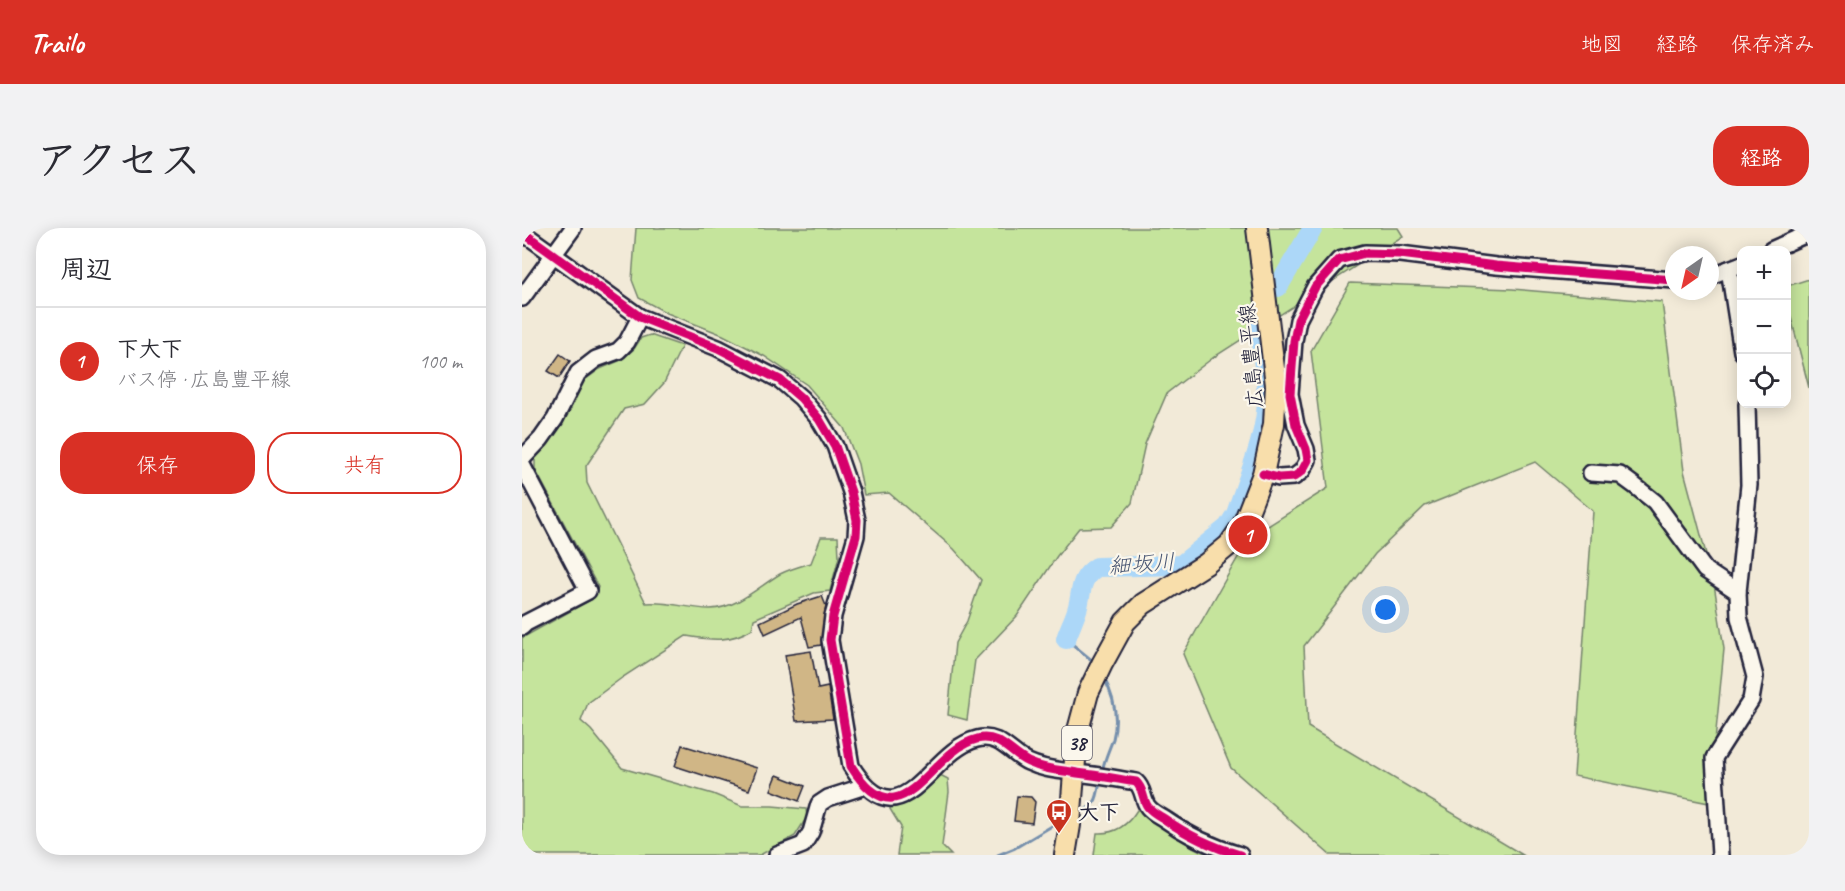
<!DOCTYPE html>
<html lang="ja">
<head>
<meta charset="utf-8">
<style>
	body { margin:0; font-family:Caveat,"Klee One",sans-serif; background:#f2f2f3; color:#2b2b33 }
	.controls { position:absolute; right:18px; top:18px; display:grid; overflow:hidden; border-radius:12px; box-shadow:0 3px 15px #0003 }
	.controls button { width:54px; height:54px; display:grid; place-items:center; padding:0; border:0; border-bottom:2px solid #e1e1e2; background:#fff; color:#2b2b33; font:30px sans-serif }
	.compass { position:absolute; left:1143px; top:18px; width:54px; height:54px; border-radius:50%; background:#fff; box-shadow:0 3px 15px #0003; rotate:214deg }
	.you { position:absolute; left:864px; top:382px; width:21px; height:21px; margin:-15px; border:4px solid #fff; border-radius:50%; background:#1a73e8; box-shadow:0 0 0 9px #1a73e833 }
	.badge { display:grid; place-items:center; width:39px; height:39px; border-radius:50%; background:#d93025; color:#fff; font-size:20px; font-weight:700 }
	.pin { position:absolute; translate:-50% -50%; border:3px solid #fff; box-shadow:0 2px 6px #0006 }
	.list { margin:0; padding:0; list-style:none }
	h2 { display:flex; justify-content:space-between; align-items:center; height:78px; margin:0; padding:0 24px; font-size:26px }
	h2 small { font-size:20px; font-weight:400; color:#7c7c81 }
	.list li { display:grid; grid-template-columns:39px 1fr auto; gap:18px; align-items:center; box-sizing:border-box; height:108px; padding:0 24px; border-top:2px solid #e1e1e2 }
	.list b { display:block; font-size:22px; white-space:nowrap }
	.list p { margin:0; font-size:20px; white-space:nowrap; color:#7c7c81 }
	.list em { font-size:20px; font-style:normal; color:#7c7c81 }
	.actions { display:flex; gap:12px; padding:18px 24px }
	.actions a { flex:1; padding:14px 0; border:2px solid #d93025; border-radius:24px; text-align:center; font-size:21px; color:#d93025 }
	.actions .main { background:#d93025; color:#fff }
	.icon { flex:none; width:33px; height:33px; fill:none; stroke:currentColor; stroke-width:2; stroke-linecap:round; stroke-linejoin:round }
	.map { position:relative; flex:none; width:1287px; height:627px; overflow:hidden; border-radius:24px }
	header { display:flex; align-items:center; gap:36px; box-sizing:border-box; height:84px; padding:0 30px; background:#d93025; color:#fff }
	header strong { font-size:28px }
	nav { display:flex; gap:33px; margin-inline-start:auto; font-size:21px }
	.intro { display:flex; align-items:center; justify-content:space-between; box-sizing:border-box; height:144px; padding:0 36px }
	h1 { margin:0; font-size:42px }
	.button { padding:15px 27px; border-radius:24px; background:#d93025; color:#fff; font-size:21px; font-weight:700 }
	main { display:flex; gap:36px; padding:0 36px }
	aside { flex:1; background:#fff; border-radius:24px; box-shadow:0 3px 15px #0003 }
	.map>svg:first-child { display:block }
	.green { fill:#c5e49c; stroke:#74836c; stroke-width:1.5 }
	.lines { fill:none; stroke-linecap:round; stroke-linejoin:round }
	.stream { stroke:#758fac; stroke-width:3 }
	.river { stroke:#acd7f8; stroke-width:20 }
	.building { fill:#d0b686; stroke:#22223b; stroke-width:1.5 }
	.minor-casing { stroke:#22223b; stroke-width:20 }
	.major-casing { stroke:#22223b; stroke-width:24 }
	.minor { stroke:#fbf7ec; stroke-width:15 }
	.major { stroke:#f8deab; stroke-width:20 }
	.cycleway-casing { stroke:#fbf7ec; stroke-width:13 }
	.cycleway { stroke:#d6006c; stroke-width:9 }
	.labels { text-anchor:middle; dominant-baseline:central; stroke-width:4.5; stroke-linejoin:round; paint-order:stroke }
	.shield { fill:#fbf7ec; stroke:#636270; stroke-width:1.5 }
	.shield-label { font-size:20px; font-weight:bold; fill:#22223b }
	.street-label { font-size:21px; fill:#22223b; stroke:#fbf7ec }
	.poi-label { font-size:21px; font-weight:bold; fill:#22223b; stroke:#fbf7ec; text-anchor:start }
	.water-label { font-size:22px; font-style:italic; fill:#4b5874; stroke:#fbf7ec }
</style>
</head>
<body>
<header>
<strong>Trailo</strong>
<nav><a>地図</a><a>経路</a><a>保存済み</a></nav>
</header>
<div class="intro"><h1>アクセス</h1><a class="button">経路</a></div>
<main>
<aside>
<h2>周辺<small></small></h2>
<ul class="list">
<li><span class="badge">1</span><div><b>下大下</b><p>バス停 · 広島豊平線</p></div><em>100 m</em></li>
</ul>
<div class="actions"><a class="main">保存</a><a>共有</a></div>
</aside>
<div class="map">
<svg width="1287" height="627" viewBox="0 0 1287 627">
	<rect width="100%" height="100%" fill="#f2ead8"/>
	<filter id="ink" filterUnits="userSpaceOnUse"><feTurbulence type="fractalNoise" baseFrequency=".0167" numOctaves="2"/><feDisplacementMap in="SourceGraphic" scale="12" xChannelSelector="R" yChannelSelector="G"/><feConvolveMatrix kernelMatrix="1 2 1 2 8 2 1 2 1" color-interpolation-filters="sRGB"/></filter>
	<g filter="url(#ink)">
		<!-- green -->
		<g class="green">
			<polygon points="114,0 876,0 881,8 692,129 645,165 623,216 610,275 589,299 557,300 535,328 495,388 453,432 445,492 426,487 433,415 445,393 459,352 432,321 367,265 342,267 336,236 322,200 285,157 242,128 201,107 145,85 117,70 110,52"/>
			<polygon points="1287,51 1287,160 1264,70 1265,58"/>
			<polygon points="828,55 990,61 1140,74 1162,243 1192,356 1202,421 1187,575 1052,548 1071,283 1013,234 903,278 853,326 782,418 786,499 1001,627 808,627 709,540 661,426 727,310 806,260 789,123"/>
			<path d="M128,107l32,11 -18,37 -19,21 -21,5 -38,57 1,17 59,120c22,-2 43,6 64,6 28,-1 48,-22 70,-35 10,-5 21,-8 31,-11l10,-26h17l1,20 -9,34 -16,2 -60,26 -2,10c-23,14 -41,11 -66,7l-63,41 -35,26 -7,18 10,9 31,38 91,26 29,12h30l34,3 1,8 -12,19 -35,19h-238v-217l72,-40 4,-11 -63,-118v-12l28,-36 19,-39 18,-13 21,-9 13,-11 7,-11z"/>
			<polygon points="418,547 426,551 427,564 420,618 429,627 375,627 379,599 368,581 369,576 387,573"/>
			<path d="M622,581c15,17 45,39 66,46h-116l3,-22c18,1 31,-8 40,-23z"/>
		</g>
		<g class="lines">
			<!-- stream -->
			<g class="stream">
				<polyline points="544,411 572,434"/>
				<path d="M580,544c2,-12 7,-22 11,-33 6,-22 1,-42 -9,-61"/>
				<path d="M557,585c18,-8 18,-14 21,-32"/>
				<polyline points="476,627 493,620 540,592"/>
			</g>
			<!-- river -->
			<g class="river">
				<polyline points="756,59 791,0"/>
				<path d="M544,411c3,-10 8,-19 11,-29 6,-19 1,-31 20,-43l84,-2 47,-38 8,-13c12,-37 31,-78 31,-117 -1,-27 -8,-52 -7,-79"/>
			</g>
		</g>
		<!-- building -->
		<g class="building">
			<polygon points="38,126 48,133 37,150 26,143"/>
			<polygon points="300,368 304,378 299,417 287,419 279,389 243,406 238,394 275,376"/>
			<polygon points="289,423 296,461 306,459 311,491 274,493 263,427"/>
			<polygon points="160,517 235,540 227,562 153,538"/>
			<polygon points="255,547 283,558 277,573 249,562"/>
			<polygon points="495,568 509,569 513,574 510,595 492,593"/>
		</g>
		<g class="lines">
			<defs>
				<g id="minor">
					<path d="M0,4l118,85 78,31 62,32 21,18 18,21 16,27 16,46 6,28 -1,16 -23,80 -3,24 21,126c51,81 77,-15 126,-27 22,-6 34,15 51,23 17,8 32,8 49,11 20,2 40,6 59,9 8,7 6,17 12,25 4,5 10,8 15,11 24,17 49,29 77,37"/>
					<polyline points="1249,22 1287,5"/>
					<polyline points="1207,41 1220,124"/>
					<polyline points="1188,48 1220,36"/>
					<polyline points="0,70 51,0"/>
					<polyline points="0,231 19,211 33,191 56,145 74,131 96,123 105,114 118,89"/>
					<polyline points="0,237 66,363 4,395 0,399"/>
					<polyline points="1069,245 1098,247 1113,258 1133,274 1183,342 1216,364"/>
					<polyline points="741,246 757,250 772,249 780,243 786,232 784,221 774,197 768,166 772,113 776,92 793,59 817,32 843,25 878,26 974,38 1152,52"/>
					<polyline points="255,627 281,617 289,604 297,576 306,570 343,558"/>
					<polyline points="1198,627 1192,530 1229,472 1233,449 1217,389 1216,364 1227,257 1225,176"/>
				</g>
				<polyline id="major" points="543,627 548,597 555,506 566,465 580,436 603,394 621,376 684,336 707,317 721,297 741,246 752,196 754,157 735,0"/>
			</defs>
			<!-- minor casing -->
			<use href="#minor" class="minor-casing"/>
			<!-- major casing -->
			<use href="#major" class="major-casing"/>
			<!-- minor -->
			<use href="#minor" class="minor"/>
			<!-- major -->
			<use href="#major" class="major"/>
			<defs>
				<g id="cycleway">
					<path d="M0,4l118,85 78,31 62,32 21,18 18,21 16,27 16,46 6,28 -1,16 -23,80 -3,24 21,126c51,81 77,-15 126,-27 22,-6 34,15 51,23 17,8 32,8 49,11 20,2 40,6 59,9 8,7 6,17 12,25 4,5 10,8 15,11 24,17 49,29 77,37"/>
					<polyline points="741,246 757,250 772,249 780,243 786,232 784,221 774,197 768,166 772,113 776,92 793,59 817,32 843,25 878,26 974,38 1152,52"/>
				</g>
			</defs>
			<!-- cycleway casing -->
			<use href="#cycleway" class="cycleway-casing"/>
			<!-- cycleway -->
			<use href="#cycleway" class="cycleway"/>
		</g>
	</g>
	<!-- icons -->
	<defs>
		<symbol id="bus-pin" viewBox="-11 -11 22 30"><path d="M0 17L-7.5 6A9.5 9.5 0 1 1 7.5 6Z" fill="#c8321e" stroke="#fbf7ec"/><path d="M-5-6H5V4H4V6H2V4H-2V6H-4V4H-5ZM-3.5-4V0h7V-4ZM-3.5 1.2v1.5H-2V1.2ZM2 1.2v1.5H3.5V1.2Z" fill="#fff"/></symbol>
	</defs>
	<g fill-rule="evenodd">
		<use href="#bus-pin" x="522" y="569" width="30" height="40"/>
	</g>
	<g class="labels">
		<!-- shield labels -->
		<rect class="shield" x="540" y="498" width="30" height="34" rx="4.5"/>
		<g class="shield-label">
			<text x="555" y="515">38</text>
		</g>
		<!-- street labels -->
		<g class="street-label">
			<text transform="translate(729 128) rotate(-95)">広島豊平線</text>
		</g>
		<!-- poi labels -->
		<g class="poi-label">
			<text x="556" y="584">大下</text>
		</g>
		<!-- water labels -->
		<g class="water-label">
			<text transform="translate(620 336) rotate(-4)">細坂川</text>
		</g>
	</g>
</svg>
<div class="controls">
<button>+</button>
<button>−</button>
<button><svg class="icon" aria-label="locate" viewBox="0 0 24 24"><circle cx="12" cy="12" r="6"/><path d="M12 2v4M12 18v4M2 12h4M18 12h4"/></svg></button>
</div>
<svg class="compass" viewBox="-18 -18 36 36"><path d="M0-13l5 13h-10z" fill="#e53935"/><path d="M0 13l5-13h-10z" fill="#7c7c81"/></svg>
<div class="you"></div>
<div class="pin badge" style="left:726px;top:307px">1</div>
</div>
</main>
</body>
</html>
